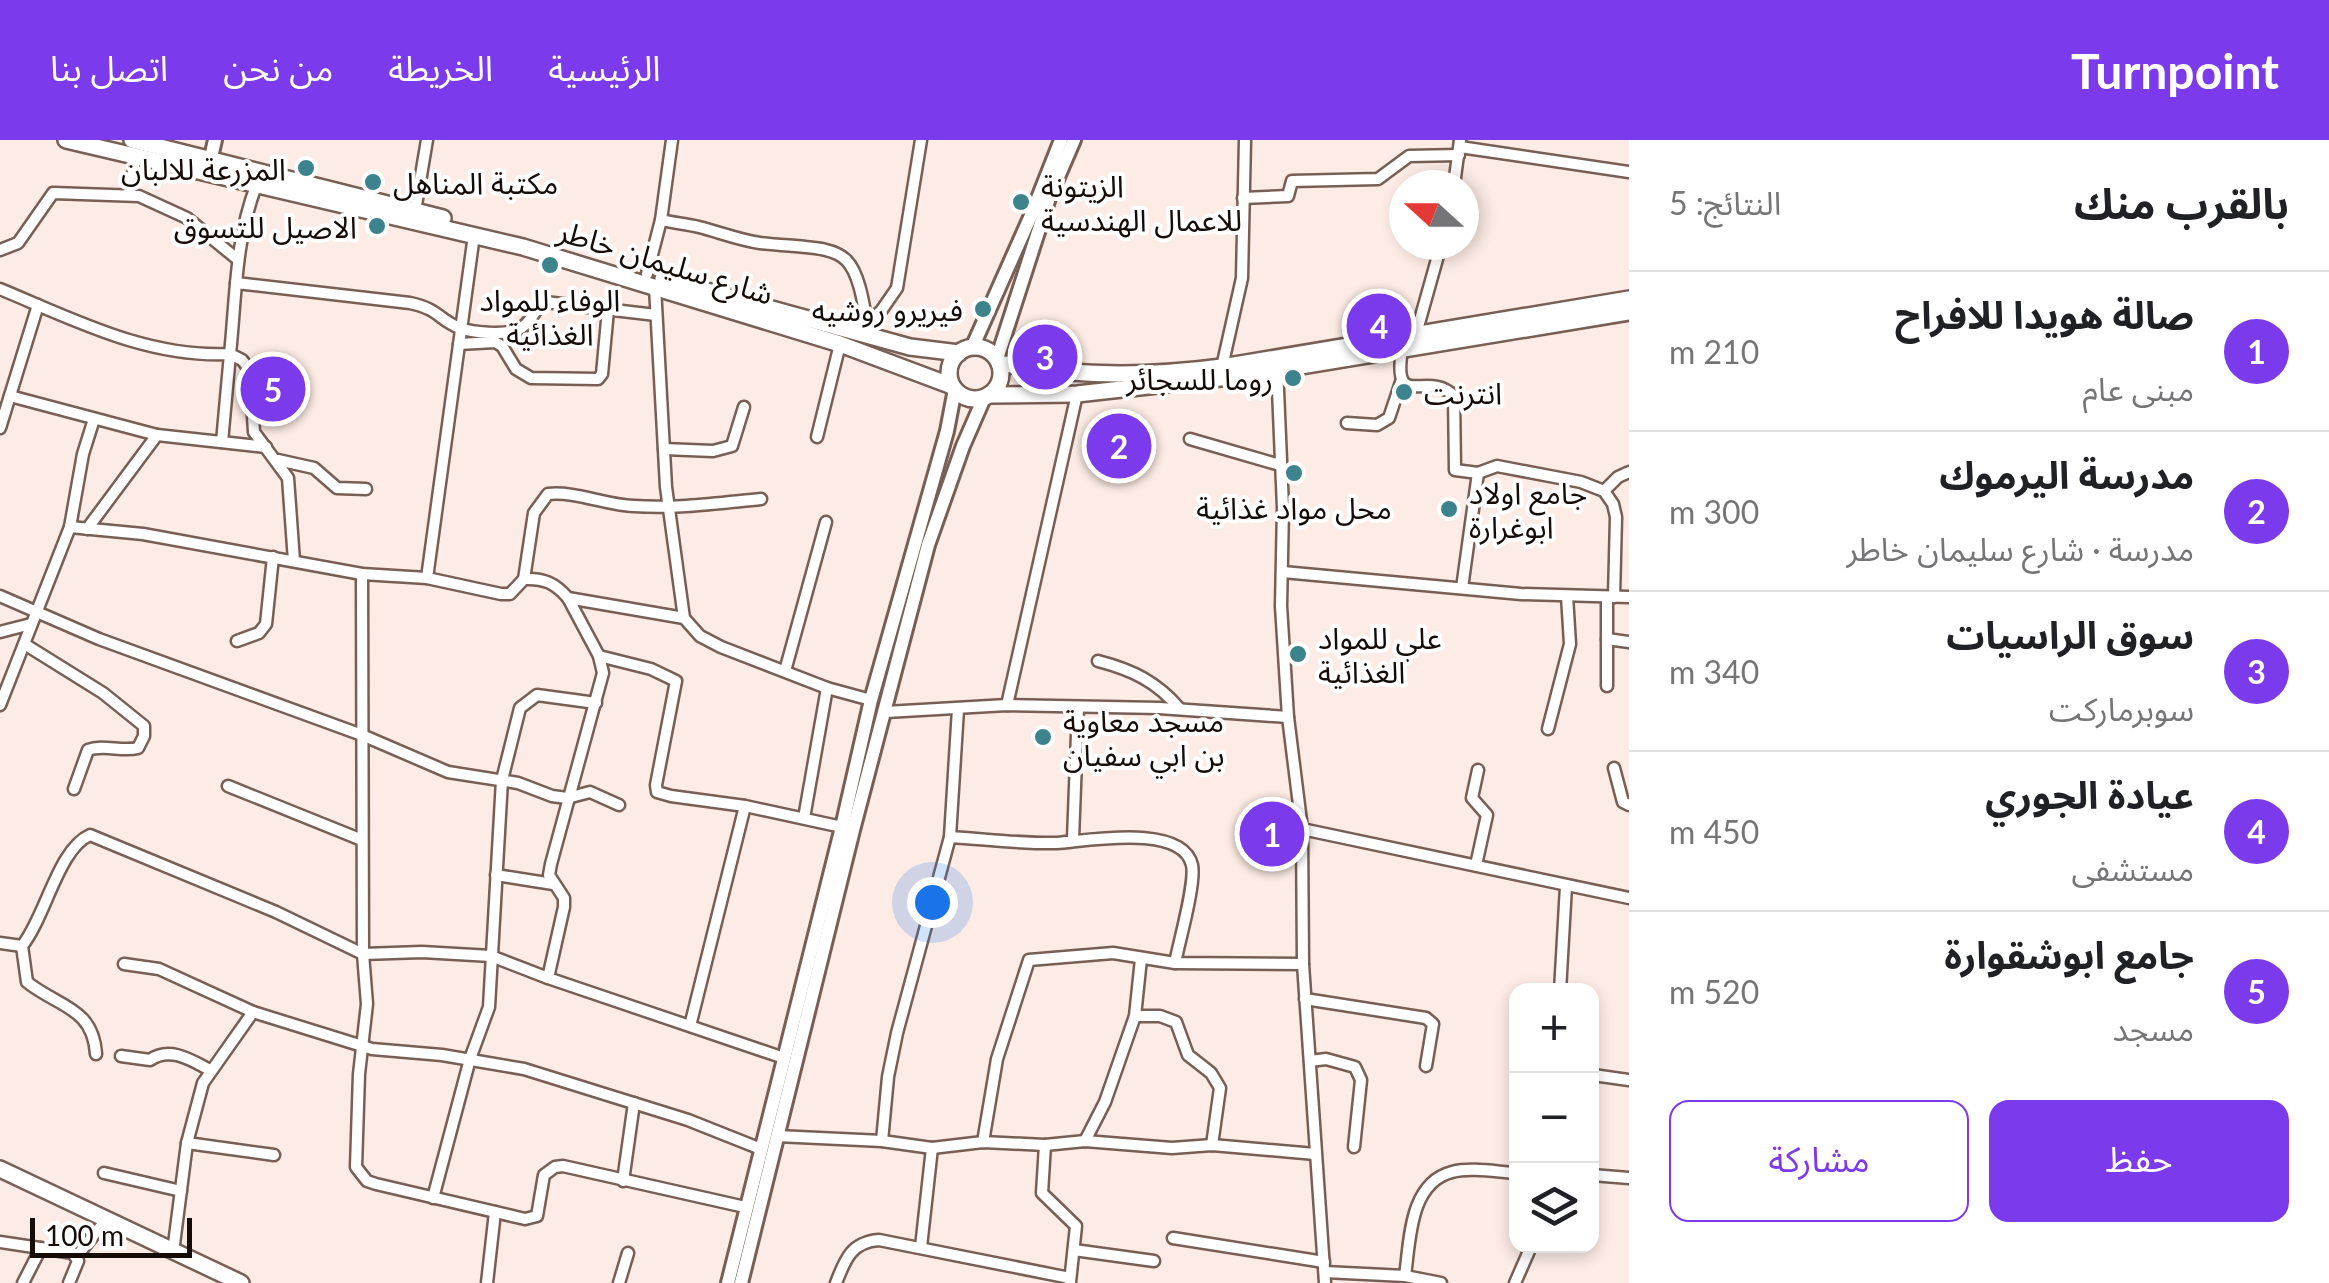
<!DOCTYPE html>
<html lang="ar">
<head>
<meta charset="utf-8">
<style>
	body { margin:0; font-family:Lato,"Noto Sans Arabic",sans-serif; background:#f2f2f2; color:#202124; direction:rtl }
	.controls { position:absolute; right:30px; bottom:30px; display:grid; overflow:hidden; border-radius:20px; box-shadow:0 5px 15px #0003 }
	.controls button { width:90px; height:90px; display:grid; place-items:center; padding:0; border:0; border-bottom:2px solid #e0e0e0; background:#fff; color:#202124; font:50px sans-serif }
	.compass { position:absolute; left:1389px; top:30px; width:90px; height:90px; border-radius:50%; background:#fff; box-shadow:0 5px 15px #0003; rotate:291deg }
	.scale { position:absolute; left:30px; bottom:25px; width:162px; box-sizing:border-box; padding-left:10px; border:5px solid #150c08; border-top:0; font-size:28px; line-height:35px; white-space:nowrap; color:#150c08; -webkit-text-stroke:8px #fff; paint-order:stroke }
	.you { position:absolute; left:932px; top:762px; width:35px; height:35px; margin:-25px; border:8px solid #fff; border-radius:50%; background:#1a73e8; box-shadow:0 0 0 15px #1a73e833 }
	.badge { display:grid; place-items:center; width:65px; height:65px; border-radius:50%; background:#7c3aed; color:#fff; font-size:32px; font-weight:700 }
	.pin { position:absolute; translate:-50% -50%; border:5px solid #fff; box-shadow:0 2px 10px #0006 }
	.list { margin:0; padding:0; list-style:none }
	h2 { display:flex; justify-content:space-between; align-items:center; height:130px; margin:0; padding:0 40px; font-size:42px }
	h2 small { font-size:32px; font-weight:400; color:#757577 }
	.list li { display:grid; grid-template-columns:65px 1fr auto; gap:30px; align-items:center; box-sizing:border-box; height:160px; padding:0 40px; border-top:2px solid #e0e0e0 }
	.list b { display:block; font-size:38px; white-space:nowrap }
	.list p { margin:0; font-size:32px; white-space:nowrap; color:#757577 }
	.list em { font-size:32px; font-style:normal; color:#757577 }
	.actions { display:flex; gap:20px; padding:30px 40px }
	.actions a { flex:1; padding:22px 0; border:2px solid #7c3aed; border-radius:20px; text-align:center; font-size:35px; color:#7c3aed }
	.actions .main { background:#7c3aed; color:#fff }
	.icon { flex:none; width:55px; height:55px; fill:none; stroke:currentColor; stroke-width:2; stroke-linecap:round; stroke-linejoin:round }
	.map { position:relative; flex:none; width:1629px; height:1143px; overflow:hidden; direction:ltr }
	header { display:flex; align-items:center; gap:60px; box-sizing:border-box; height:140px; padding:0 50px; background:#7c3aed; color:#fff }
	header strong { font-size:48px }
	nav { display:flex; gap:55px; margin-inline-start:auto; font-size:35px }
	main { display:flex }
	aside { flex:1; background:#fff }
	.map>svg:first-child { display:block }
	.lines { fill:none; stroke-linecap:round; stroke-linejoin:round }
	.minor-casing { stroke:#775f55; stroke-width:15 }
	.tertiary-casing { stroke:#775f55; stroke-width:18 }
	.secondary-casing { stroke:#775f55; stroke-width:20 }
	.minor { stroke:#fff; stroke-width:10 }
	.tertiary { stroke:#fff; stroke-width:12 }
	.secondary { stroke:#fff; stroke-width:15 }
	.poi-dot { fill:#3d838e; stroke:#fff; stroke-width:4 }
	.labels { text-anchor:middle; dominant-baseline:central; stroke-width:8; stroke-linejoin:round; paint-order:stroke }
	.poi-label { font-size:30px; fill:#150c08; stroke:#fff; text-anchor:start }
	.street-label { font-size:30px; fill:#150c08; stroke:#fff }
</style>
</head>
<body>
<header>
<strong>Turnpoint</strong>
<nav><a>الرئيسية</a><a>الخريطة</a><a>من نحن</a><a>اتصل بنا</a></nav>
</header>
<main>
<aside>
<h2>بالقرب منك<small>النتائج: 5</small></h2>
<ul class="list">
<li><span class="badge">1</span><div><b>صالة هويدا للافراح</b><p>مبنى عام</p></div><em>210 m</em></li>
<li><span class="badge">2</span><div><b>مدرسة اليرموك</b><p>مدرسة · شارع سليمان خاطر</p></div><em>300 m</em></li>
<li><span class="badge">3</span><div><b>سوق الراسيات</b><p>سوبرماركت</p></div><em>340 m</em></li>
<li><span class="badge">4</span><div><b>عيادة الجوري</b><p>مستشفى</p></div><em>450 m</em></li>
<li><span class="badge">5</span><div><b>جامع ابوشقوارة</b><p>مسجد</p></div><em>520 m</em></li>
</ul>
<div class="actions"><a class="main">حفظ</a><a>مشاركة</a></div>
</aside>
<div class="map">
<svg width="1629" height="1143" viewBox="0 0 1629 1143">
	<rect width="100%" height="100%" fill="#fdece5"/>
	<g class="lines">
		<defs>
			<g id="minor">
				<polyline points="1460,7 1629,32"/>
				<polyline points="1454,45 1460,0"/>
				<path d="M256,46c-21,55 -20,111 -26,168l12,6 8,10 4,62 34,46 6,83"/>
				<polyline points="129,54 136,17"/>
				<polyline points="1243,58 1288,56 1292,41 1378,39 1409,16 1459,15"/>
				<polyline points="415,71 427,0"/>
				<path d="M661,80c13,3 26,4 38,7 20,5 40,13 61,16 88,9 94,-4 109,93"/>
				<polyline points="0,110 18,103 53,53 139,56 187,78 236,118"/>
				<polyline points="647,134 661,80 672,0"/>
				<path d="M236,143l174,20c29,6 29,17 50,25 13,5 44,7 57,2 14,-5 17,-22 28,-28l111,13"/>
				<polyline points="655,147 666,347 684,478"/>
				<path d="M0,149c75,31 147,69 230,65l-8,88"/>
				<polyline points="867,183 881,171 897,148 921,0"/>
				<polyline points="1416,194 1441,105"/>
				<polyline points="459,204 495,202 502,206 516,229 531,238 598,239 602,234 608,170"/>
				<path d="M1402,209c-10,64 25,20 52,47l1,74 23,3 19,-7 84,16 23,9 9,13 3,13 -2,80"/>
				<polyline points="1277,226 1283,368 1281,466 1288,577 1302,689 1303,824 1325,1143"/>
				<polyline points="1222,227 1242,138 1245,0"/>
				<polyline points="10,256 157,295 266,307"/>
				<polyline points="1347,283 1377,285 1389,278 1401,242"/>
				<polyline points="0,288 38,165"/>
				<polyline points="817,297 840,204"/>
				<polyline points="1190,299 1280,325"/>
				<polyline points="664,309 713,311 732,306 744,267"/>
				<polyline points="278,320 314,328 337,348 366,349"/>
				<polyline points="1604,351 1618,337 1629,332"/>
				<path d="M70,387l73,7 219,40 65,4 74,16h9l14,-15c20,-1 31,4 44,19l116,20 16,18 21,11 106,41 44,12"/>
				<polyline points="87,389 157,295"/>
				<polyline points="1283,432 1521,454 1629,457"/>
				<polyline points="362,434 363,814 367,864 359,934 356,1027 367,1041 376,1044 525,1079 537,1076 544,1035 555,1027 563,1026 745,1067"/>
				<polyline points="427,438 474,95"/>
				<path d="M524,439l10,-66 14,-19c28,-3 57,11 86,12 42,3 85,-3 127,-7"/>
				<polyline points="1462,448 1478,333"/>
				<polyline points="0,456 99,499 362,595 448,632 518,643 552,656 567,658 590,652 619,665"/>
				<polyline points="1607,457 1607,546"/>
				<polyline points="0,492 31,484"/>
				<polyline points="1607,499 1629,502"/>
				<polyline points="237,501 259,493 266,484 273,417"/>
				<path d="M26,505l77,48 41,33v10l-6,12c-16,4 -35,-4 -50,2l-14,39"/>
				<polyline points="599,516 651,529 676,541 656,645 657,652 671,656 745,666 842,687"/>
				<path d="M1098,521c35,9 59,21 82,48"/>
				<polyline points="785,531 826,382"/>
				<polyline points="0,565 70,387 83,314 94,279"/>
				<polyline points="1007,565 1077,254"/>
				<polyline points="886,572 1007,565 1159,568 1288,577"/>
				<polyline points="1548,589 1570,504 1567,456"/>
				<polyline points="1614,628 1623,662 1629,665"/>
				<polyline points="228,646 362,700"/>
				<polyline points="804,678 827,548"/>
				<polyline points="1302,689 1629,758"/>
				<path d="M950,697c35,2 72,7 107,6 30,-2 125,-20 135,22 4,18 -13,77 -17,98"/>
				<polyline points="1073,699 1078,568"/>
				<polyline points="1476,725 1487,675 1472,658 1478,630"/>
				<polyline points="496,735 553,744"/>
				<polyline points="0,803 22,806"/>
				<polyline points="124,824 159,829 253,872"/>
				<polyline points="548,838 564,767 564,758 549,735 551,724 603,533 599,516 568,458"/>
				<polyline points="1560,851 1566,746"/>
				<polyline points="1305,859 1426,878 1433,884 1426,926"/>
				<polyline points="1135,876 1160,876 1176,882 1188,915 1211,933 1220,948 1212,1005"/>
				<polyline points="690,886 745,666"/>
				<path d="M96,914c-3,-47 -38,-47 -69,-72l-5,-36c24,-30 36,-97 68,-111l186,77 87,42 59,-2 69,4 57,22 236,80"/>
				<path d="M121,916l29,4c20,-14 41,0 60,10"/>
				<polyline points="1310,921 1326,919 1355,927 1361,940 1354,1007"/>
				<polyline points="1593,935 1629,940"/>
				<polyline points="777,996 882,1001 932,1008 983,1002 1045,1005 1085,1001 1172,1008 1212,1005 1315,1014"/>
				<polyline points="882,1001 888,937 897,893 950,697 958,569"/>
				<polyline points="1085,1001 1105,962 1135,876 1141,819"/>
				<polyline points="983,1002 997,919 1029,820 1113,813 1175,823 1303,824"/>
				<polyline points="187,1003 274,1015"/>
				<polyline points="1045,1005 1042,1053 1076,1086 1070,1142"/>
				<polyline points="104,1033 181,1051"/>
				<polyline points="1592,1035 1629,1038"/>
				<polyline points="623,1041 634,963"/>
				<polyline points="433,1058 470,919 489,867 502,640 520,568 537,555 596,563"/>
				<polyline points="1173,1098 1324,1122"/>
				<polyline points="0,1102 73,1113 78,1121 69,1143"/>
				<polyline points="921,1107 932,1008"/>
				<polyline points="1074,1110 1154,1121"/>
				<polyline points="173,1112 187,1003 203,943 253,872 372,909 442,915 524,929 688,980 761,1009"/>
				<polyline points="77,1116 101,1086"/>
				<polyline points="1325,1132 1405,1136 1441,1143"/>
				<path d="M1405,1136c5,-35 4,-93 47,-104 19,-5 45,0 64,1"/>
				<polyline points="23,1143 41,1108"/>
				<polyline points="487,1143 495,1072"/>
				<polyline points="619,1143 628,1113"/>
				<path d="M836,1143c9,-23 15,-41 43,-43l191,38"/>
				<polyline points="1515,1143 1529,1111"/>
			</g>
			<g id="tertiary">
				<polyline points="209,26 215,0"/>
				<polyline points="972,208 1033,71 1061,0"/>
				<polyline points="997,219 1049,58 1074,0"/>
				<polyline points="728,1143 842,687 871,560 947,291 955,249"/>
				<polyline points="741,1143 853,690 928,405 963,306 984,258"/>
			</g>
			<g id="secondary">
				<polyline points="66,0 523,107 840,204 952,246"/>
				<polyline points="132,0 443,78"/>
				<polyline points="663,139 910,207 959,213"/>
				<circle cx="975" cy="233" r="26"/>
				<path d="M999,223c75,14 147,14 223,4l407,-68"/>
				<polyline points="989,255 1077,254 1247,235 1629,172"/>
				<polyline points="0,1029 241,1143"/>
			</g>
		</defs>
		<!-- minor casing -->
		<use href="#minor" class="minor-casing"/>
		<!-- tertiary casing -->
		<use href="#tertiary" class="tertiary-casing"/>
		<!-- secondary casing -->
		<use href="#secondary" class="secondary-casing"/>
		<!-- minor -->
		<use href="#minor" class="minor"/>
		<!-- tertiary -->
		<use href="#tertiary" class="tertiary"/>
		<!-- secondary -->
		<use href="#secondary" class="secondary"/>
	</g>
	<!-- markers -->
	<g class="poi-dot">
		<circle cx="306" cy="28" r="10"/>
		<circle cx="373" cy="42" r="10"/>
		<circle cx="1021" cy="62" r="10"/>
		<circle cx="377" cy="86" r="10"/>
		<circle cx="550" cy="125" r="10"/>
		<circle cx="983" cy="169" r="10"/>
		<circle cx="1293" cy="238" r="10"/>
		<circle cx="1404" cy="252" r="10"/>
		<circle cx="1294" cy="333" r="10"/>
		<circle cx="1449" cy="369" r="10"/>
		<circle cx="1298" cy="514" r="10"/>
		<circle cx="1043" cy="597" r="10"/>
	</g>
	<g class="labels">
		<!-- poi labels -->
		<g class="poi-label">
			<text x="286" y="28" text-anchor="end">المزرعة للالبان</text>
			<text x="393" y="42">مكتبة المناهل</text>
			<text x="1041" y="45">الزيتونة<tspan x="1041" dy="34">للاعمال الهندسية</tspan></text>
			<text x="357" y="86" text-anchor="end">الاصيل للتسوق</text>
			<text x="550" y="159" text-anchor="middle">الوفاء للمواد<tspan x="550" dy="34">الغذائية</tspan></text>
			<text x="963" y="169" text-anchor="end">فيريرو روشيه</text>
			<text x="1273" y="238" text-anchor="end">روما للسجائر</text>
			<text x="1424" y="252">انترنت</text>
			<text x="1469" y="352">جامع اولاد<tspan x="1469" dy="34">ابوغرارة</tspan></text>
			<text x="1294" y="367" text-anchor="middle">محل مواد غذائية</text>
			<text x="1318" y="497">علي للمواد<tspan x="1318" dy="34">الغذائية</tspan></text>
			<text x="1063" y="580">مسجد معاوية<tspan x="1063" dy="34">بن ابي سفيان</tspan></text>
		</g>
		<!-- street labels -->
		<g class="street-label">
			<text transform="translate(666 121) rotate(17)">شارع سليمان خاطر</text>
		</g>
	</g>
</svg>
<div class="controls">
<button>+</button>
<button>−</button>
<button><svg class="icon" aria-label="layers" viewBox="0 0 24 24"><path d="M12 4l9 5-9 5-9-5zM3 14l9 5 9-5"/></svg></button>
</div>
<svg class="compass" viewBox="-18 -18 36 36"><path d="M0-13l5 13h-10z" fill="#e53935"/><path d="M0 13l5-13h-10z" fill="#757577"/></svg>
<div class="scale">100 m</div>
<div class="you"></div>
<div class="pin badge" style="left:1272px;top:694px">1</div>
<div class="pin badge" style="left:1119px;top:306px">2</div>
<div class="pin badge" style="left:1045px;top:217px">3</div>
<div class="pin badge" style="left:1379px;top:186px">4</div>
<div class="pin badge" style="left:273px;top:249px">5</div>
</div>
</main>
</body>
</html>
